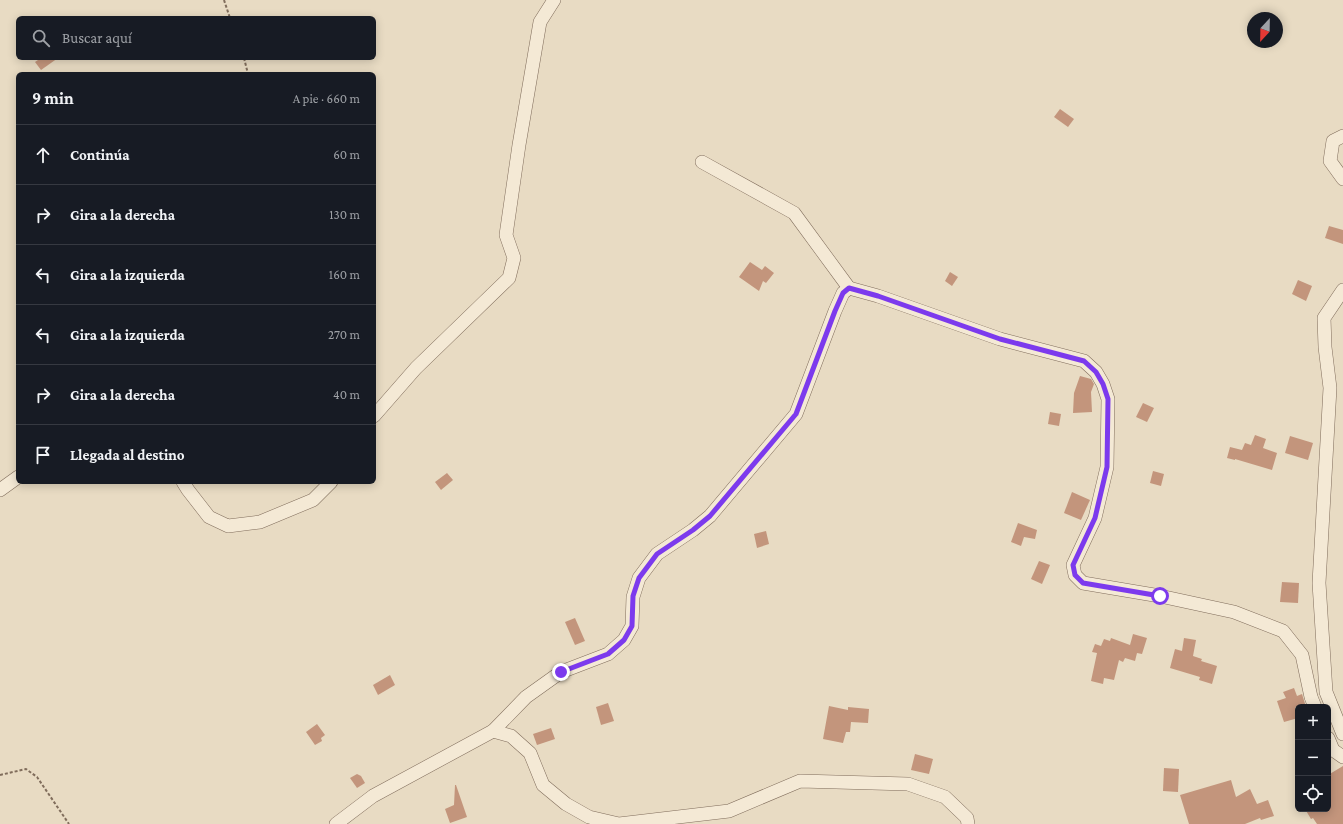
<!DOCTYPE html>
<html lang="es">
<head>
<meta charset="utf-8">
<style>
	body { margin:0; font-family:"Crimson Pro",serif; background:#20242c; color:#f1f3f6 }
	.controls { position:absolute; right:12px; bottom:12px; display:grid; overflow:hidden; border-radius:6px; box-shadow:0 2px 10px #0003 }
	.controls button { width:36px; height:36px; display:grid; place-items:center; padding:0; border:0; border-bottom:1px solid #363941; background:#171b24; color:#f1f3f6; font:20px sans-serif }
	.compass { position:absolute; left:1247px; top:12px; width:36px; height:36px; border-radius:50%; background:#171b24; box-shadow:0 2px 10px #0003; rotate:202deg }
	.stop { position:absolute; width:12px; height:12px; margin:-9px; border:3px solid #7c3aed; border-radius:50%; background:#fff }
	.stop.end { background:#7c3aed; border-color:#fff; box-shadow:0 1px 4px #0008 }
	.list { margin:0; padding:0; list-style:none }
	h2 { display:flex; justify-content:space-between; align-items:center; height:52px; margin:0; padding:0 16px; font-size:17px }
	h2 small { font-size:13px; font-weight:400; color:#9ea1a6 }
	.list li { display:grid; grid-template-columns:26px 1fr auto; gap:12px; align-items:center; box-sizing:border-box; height:60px; padding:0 16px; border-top:1px solid #363941 }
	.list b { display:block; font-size:15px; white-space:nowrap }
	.list em { font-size:13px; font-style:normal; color:#9ea1a6 }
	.icon { flex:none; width:22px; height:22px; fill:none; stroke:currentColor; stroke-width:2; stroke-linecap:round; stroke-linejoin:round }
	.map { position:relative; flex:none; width:1343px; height:824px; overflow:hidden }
	.search { position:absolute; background:#171b24; box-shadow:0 2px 10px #0003; left:16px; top:16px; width:360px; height:44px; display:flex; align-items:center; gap:10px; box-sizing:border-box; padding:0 14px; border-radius:6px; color:#9ea1a6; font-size:15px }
	.panel { position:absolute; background:#171b24; box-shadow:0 2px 10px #0003; left:16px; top:72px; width:360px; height:412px; border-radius:6px }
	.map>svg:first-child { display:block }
	.building { fill:#c3957c }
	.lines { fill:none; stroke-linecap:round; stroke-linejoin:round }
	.minor-casing { stroke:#806d5c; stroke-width:14 }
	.path { stroke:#806d5c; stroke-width:2; stroke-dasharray:3 2; stroke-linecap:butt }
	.minor { stroke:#f4e9d5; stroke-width:13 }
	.route { stroke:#7c3aed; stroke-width:5 }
</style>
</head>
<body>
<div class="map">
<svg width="1343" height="824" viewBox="0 0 1343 824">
	<rect width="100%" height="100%" fill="#e8dbc3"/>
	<!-- building -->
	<g class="building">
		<polygon points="41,58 58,58 41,70 35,62"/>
		<polygon points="1060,109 1074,119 1068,127 1054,117"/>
		<polygon points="1329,226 1343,230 1343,244 1325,238"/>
		<polygon points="750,262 762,270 765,266 774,273 766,283 763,281 759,291 739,277"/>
		<polygon points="950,272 958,277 952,286 945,281"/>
		<polygon points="1298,280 1312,286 1306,301 1292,294"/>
		<polygon points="1080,376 1091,379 1094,384 1091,392 1092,412 1073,413 1074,393"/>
		<polygon points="1143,403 1154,408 1147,422 1136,417"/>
		<polygon points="1050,412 1061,414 1059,426 1048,424"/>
		<polygon points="1255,435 1266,439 1263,448 1277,453 1272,470 1235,459 1235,460 1227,458 1230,447 1242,450 1245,443 1251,445"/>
		<polygon points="1290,436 1313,443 1308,460 1285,453"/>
		<polygon points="1153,471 1164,474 1161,486 1150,483"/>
		<polygon points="447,473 453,480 441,490 435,482"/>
		<polygon points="1072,492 1090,500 1081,520 1064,513"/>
		<polygon points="1018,523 1037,530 1035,539 1024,537 1021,546 1011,542"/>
		<polygon points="766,531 769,544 757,548 754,534"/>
		<polygon points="1039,561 1050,565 1042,584 1031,579"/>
		<polygon points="1282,582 1299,583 1298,603 1280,602"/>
		<polygon points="575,618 585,641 575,645 565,622"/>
		<polygon points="1133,634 1147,638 1142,654 1137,653 1135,661 1125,658 1123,662 1119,660 1114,680 1104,678 1103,684 1091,681 1097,653 1092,652 1095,644 1101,646 1104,639 1110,641 1111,638 1130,645"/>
		<polygon points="1184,638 1196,640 1193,656 1202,659 1201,661 1217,666 1212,684 1199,680 1200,677 1170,668 1175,649 1182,651"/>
		<polygon points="390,675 395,685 378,695 373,685"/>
		<polygon points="1294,688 1297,696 1302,694 1306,707 1295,707 1298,718 1284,722 1277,701 1286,698 1283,692"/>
		<polygon points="608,703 614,721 601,725 596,707"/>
		<polygon points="829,706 848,710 848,707 869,709 868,723 851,722 850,732 846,732 843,743 823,739"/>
		<polygon points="317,724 325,735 321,738 322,741 315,745 306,732"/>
		<polygon points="551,728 555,739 537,745 533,734"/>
		<polygon points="915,754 933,759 929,774 911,770"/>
		<polygon points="1343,766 1343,824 1317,824 1313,818 1311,819 1305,809 1328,809 1328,775"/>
		<polygon points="1164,768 1179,769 1178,792 1163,791"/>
		<polygon points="357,774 361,776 365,783 357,788 350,778"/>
		<polygon points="1231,780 1236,797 1250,789 1257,804 1268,800 1274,816 1261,820 1260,818 1245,824 1189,824 1180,795"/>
		<polygon points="455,785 456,785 467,817 450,823 445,809 454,805"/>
	</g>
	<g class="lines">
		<defs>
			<g id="minor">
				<polyline points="1343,136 1333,141 1330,161 1343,179"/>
				<polyline points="702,162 794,213 849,288"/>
				<polyline points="1343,290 1324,318 1325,347 1330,388 1319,583 1326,692 1343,734"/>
				<polyline points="374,416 416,368 509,278 514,258 506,235 519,145 540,22 554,0"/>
				<polyline points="183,482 188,490 209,517 228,526 260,522 313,500 331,482"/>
				<polyline points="0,490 18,477"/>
				<polyline points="493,731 511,736 530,753 543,785 566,804 589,817 619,824 729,811 800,781 908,784 945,797 967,818 968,824"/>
				<polyline points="1328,738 1333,750 1343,757"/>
				<polyline points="336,824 373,796 493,731 526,697 561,672 608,654 624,640 632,626 633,597 639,578 657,554 693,530 710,516 796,414 835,311 843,293 849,288 878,296 1000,339 1084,361 1096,372 1103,384 1108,399 1107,467 1095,518 1073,565 1075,575 1083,583 1160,596 1234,612 1283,631 1302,655 1311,697 1315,707"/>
			</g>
		</defs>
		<!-- minor casing -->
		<use href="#minor" class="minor-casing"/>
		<!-- path -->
		<g class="path">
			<polyline points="224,0 230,18"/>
			<polyline points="244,58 248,74"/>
			<polyline points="0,775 26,769 37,777 69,824"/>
		</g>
		<!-- minor -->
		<use href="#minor" class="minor"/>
	</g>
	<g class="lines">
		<!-- route -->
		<polyline class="route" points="561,672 608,654 624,640 632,626 633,596 639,578 657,554 693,530 710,516 796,414 835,311 843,293 849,288 878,296 1000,339 1084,361 1096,372 1103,384 1108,399 1107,467 1095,518 1073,565 1075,575 1083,583 1160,596"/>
	</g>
</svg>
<div class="controls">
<button>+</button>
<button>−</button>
<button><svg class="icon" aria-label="locate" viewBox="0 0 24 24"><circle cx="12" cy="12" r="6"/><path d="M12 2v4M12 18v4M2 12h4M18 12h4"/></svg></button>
</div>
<svg class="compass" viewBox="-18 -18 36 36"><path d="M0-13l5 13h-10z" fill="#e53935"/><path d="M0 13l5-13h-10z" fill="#9ea1a6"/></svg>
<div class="stop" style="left:1160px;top:596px"></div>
<div class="stop end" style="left:561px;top:672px"></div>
<div class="search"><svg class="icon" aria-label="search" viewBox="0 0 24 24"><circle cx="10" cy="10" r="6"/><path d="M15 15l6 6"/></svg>Buscar aquí</div>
<section class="panel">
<h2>9 min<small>A pie · 660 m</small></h2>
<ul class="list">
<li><svg class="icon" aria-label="ahead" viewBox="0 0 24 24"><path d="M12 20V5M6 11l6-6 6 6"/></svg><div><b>Continúa</b></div><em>60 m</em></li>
<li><svg class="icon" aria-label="right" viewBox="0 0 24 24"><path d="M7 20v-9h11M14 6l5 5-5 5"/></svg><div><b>Gira a la derecha</b></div><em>130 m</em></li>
<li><svg class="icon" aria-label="left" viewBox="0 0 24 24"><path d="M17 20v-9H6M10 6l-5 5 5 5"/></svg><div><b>Gira a la izquierda</b></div><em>160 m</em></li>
<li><svg class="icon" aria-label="left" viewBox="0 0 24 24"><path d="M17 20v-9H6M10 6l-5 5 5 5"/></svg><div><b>Gira a la izquierda</b></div><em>270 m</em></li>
<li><svg class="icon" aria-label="right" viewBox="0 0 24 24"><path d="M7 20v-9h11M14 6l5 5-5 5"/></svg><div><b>Gira a la derecha</b></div><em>40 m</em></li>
<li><svg class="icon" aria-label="arrive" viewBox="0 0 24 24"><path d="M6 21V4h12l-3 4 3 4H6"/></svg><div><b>Llegada al destino</b></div></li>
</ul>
</section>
</div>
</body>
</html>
